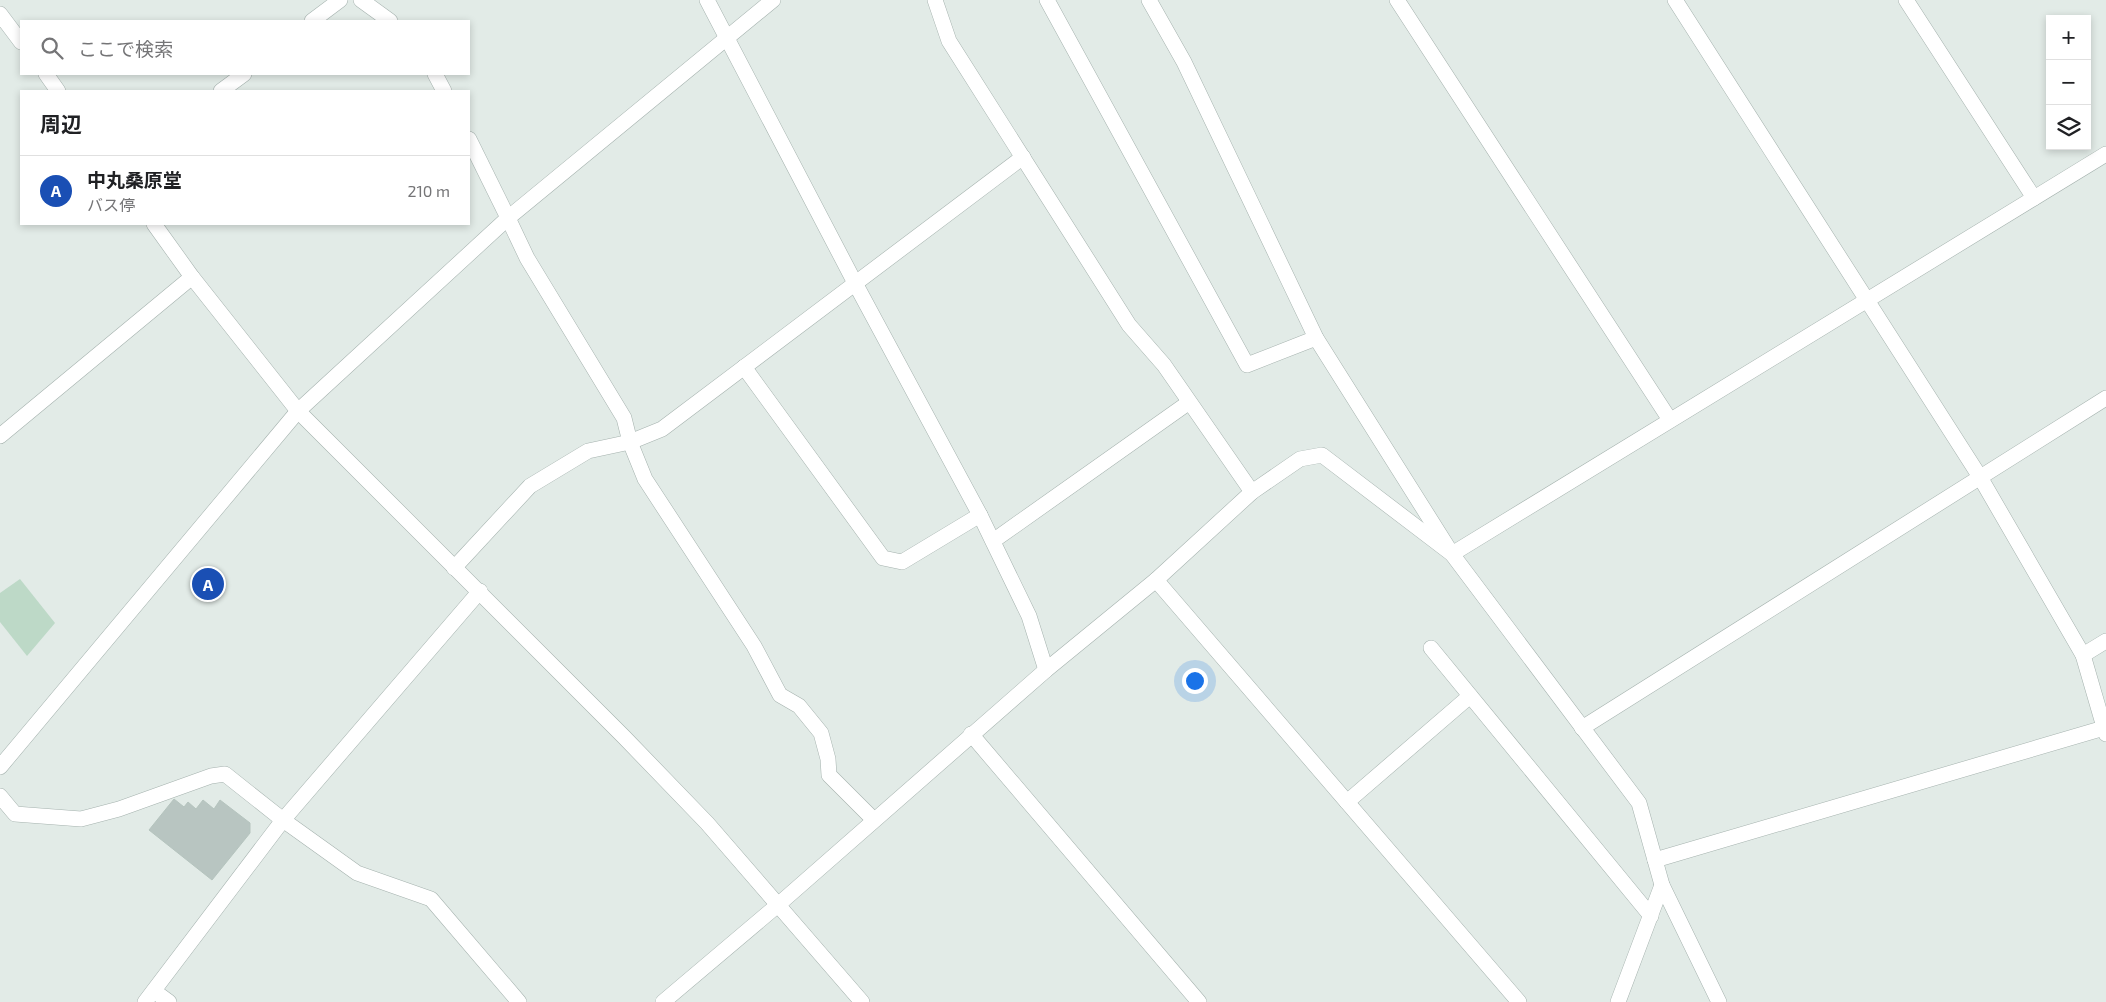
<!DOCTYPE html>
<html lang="ja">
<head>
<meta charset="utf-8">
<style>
	body { margin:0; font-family:"Exo 2","Noto Sans JP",sans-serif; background:#f6f6f6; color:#202124 }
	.controls { position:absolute; right:15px; top:15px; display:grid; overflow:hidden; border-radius:0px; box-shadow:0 2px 8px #0003 }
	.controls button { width:45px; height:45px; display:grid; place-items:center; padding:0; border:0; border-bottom:1px solid #e0e0e0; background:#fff; color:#202124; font:25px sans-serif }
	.you { position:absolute; left:1194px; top:680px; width:18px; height:18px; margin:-12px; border:4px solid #fff; border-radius:50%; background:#1a73e8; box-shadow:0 0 0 8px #1a73e833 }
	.badge { display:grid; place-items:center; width:32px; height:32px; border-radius:50%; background:#0f766e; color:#fff; font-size:16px; font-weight:700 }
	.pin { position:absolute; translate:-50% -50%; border:2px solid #fff; box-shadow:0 1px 5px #0006 }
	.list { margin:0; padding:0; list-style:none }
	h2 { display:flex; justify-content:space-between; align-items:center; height:65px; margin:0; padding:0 20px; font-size:21px }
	h2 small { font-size:16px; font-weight:400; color:#757577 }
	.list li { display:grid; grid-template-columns:32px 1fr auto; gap:15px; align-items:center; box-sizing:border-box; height:70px; padding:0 20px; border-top:1px solid #e0e0e0 }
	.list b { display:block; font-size:19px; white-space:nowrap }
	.list p { margin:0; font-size:16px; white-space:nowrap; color:#757577 }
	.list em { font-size:16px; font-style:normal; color:#757577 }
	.icon { flex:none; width:28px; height:28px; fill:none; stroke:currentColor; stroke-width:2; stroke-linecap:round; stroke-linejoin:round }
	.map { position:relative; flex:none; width:2106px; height:1002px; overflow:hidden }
	.search { position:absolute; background:#fff; box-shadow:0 2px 8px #0003; left:20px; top:20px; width:450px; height:55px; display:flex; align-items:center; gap:12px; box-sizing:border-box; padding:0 18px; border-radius:0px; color:#757577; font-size:19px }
	.panel { position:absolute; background:#fff; box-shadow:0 2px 8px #0003; left:20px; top:90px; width:450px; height:135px; border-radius:0px }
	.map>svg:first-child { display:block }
	.green { fill:#bdd9c7 }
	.building { fill:#b8c5c1; stroke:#b5c4be }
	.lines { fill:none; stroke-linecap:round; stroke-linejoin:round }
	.service-casing { stroke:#a5b2ae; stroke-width:16 }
	.minor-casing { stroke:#a5b2ae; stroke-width:16 }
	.tertiary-casing { stroke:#a5b2ae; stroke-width:16 }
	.service { stroke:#fff; stroke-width:15 }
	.minor { stroke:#fff; stroke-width:15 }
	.tertiary { stroke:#fff; stroke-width:15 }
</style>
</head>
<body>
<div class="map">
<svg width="2106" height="1002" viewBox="0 0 2106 1002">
	<rect width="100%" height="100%" fill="#e2ebe7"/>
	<!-- green -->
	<polygon class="green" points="20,579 55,623 27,656 0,622 0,593"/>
	<!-- building -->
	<polygon class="building" points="174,799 184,807 188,802 196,809 203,800 214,809 220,800 250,823 250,833 212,880 149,830"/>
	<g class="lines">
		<defs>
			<g id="service">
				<polyline points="508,218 527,258 624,418 630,442 645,479 754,646 780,695 799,706 821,733 828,759 829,775 874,820"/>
				<polyline points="744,367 883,558 902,562 980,515"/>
				<polyline points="993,541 1188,403"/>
				<polyline points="1431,648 1651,916"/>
				<polyline points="1347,802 1470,696"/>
			</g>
			<g id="minor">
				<polyline points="361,0 390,21"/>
				<polyline points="707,0 855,283 980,515 1029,616 1046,670"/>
				<polyline points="935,0 949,41 1129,325 1164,365 1252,492"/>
				<polyline points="1047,0 1247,365 1316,338"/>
				<polyline points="1149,0 1184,62 1316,338 1452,554 1639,803 1662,885 1719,1002"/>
				<polyline points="1397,0 1670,420"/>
				<polyline points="1675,0 1980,477 2083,655 2106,734"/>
				<polyline points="1906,0 2034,198"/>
				<polyline points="312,21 340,0"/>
				<polyline points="435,74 444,91"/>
				<polyline points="221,91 244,74"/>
				<polyline points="469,139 508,218"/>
				<polyline points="0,436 192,277"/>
				<polyline points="454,568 530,486 588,451 630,442 662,429 1023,157"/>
				<polyline points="1156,580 1519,1002"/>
				<polyline points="2083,655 2106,641"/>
				<polyline points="1582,728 2106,398"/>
				<polyline points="971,734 1199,1002"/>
				<polyline points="0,796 15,814 81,819 119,809 211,776 225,774 283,820 357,873 431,899 519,1002"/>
				<polyline points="1655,860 2104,728"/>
				<polyline points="154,991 169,1002"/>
				<polyline points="145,1002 283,820 480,591"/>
				<polyline points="663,1002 779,904 1046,670 1156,580 1252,492 1300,459 1322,455 1452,554 2106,154"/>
				<polyline points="1618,1002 1662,885"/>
			</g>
			<g id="tertiary">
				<polyline points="0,14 21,42"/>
				<polyline points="46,74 58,91"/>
				<polyline points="154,224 192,277 298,411 624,737 707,823 862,1002"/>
				<polyline points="0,767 298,411 508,218 773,0"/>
			</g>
		</defs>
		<!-- service casing -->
		<use href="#service" class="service-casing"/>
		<!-- minor casing -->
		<use href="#minor" class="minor-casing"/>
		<!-- tertiary casing -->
		<use href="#tertiary" class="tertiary-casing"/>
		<!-- service -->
		<use href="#service" class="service"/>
		<!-- minor -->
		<use href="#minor" class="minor"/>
		<!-- tertiary -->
		<use href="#tertiary" class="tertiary"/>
	</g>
</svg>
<div class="controls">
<button>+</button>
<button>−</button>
<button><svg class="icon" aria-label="layers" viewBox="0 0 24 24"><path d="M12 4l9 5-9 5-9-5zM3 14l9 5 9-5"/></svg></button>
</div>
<div class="you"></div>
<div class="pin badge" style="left:208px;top:584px;background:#1a4fb4">A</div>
<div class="search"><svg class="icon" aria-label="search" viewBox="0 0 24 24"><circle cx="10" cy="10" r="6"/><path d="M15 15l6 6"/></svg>ここで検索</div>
<section class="panel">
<h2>周辺<small></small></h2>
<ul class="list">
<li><span class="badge" style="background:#1a4fb4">A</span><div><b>中丸桑原堂</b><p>バス停</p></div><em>210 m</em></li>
</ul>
</section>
</div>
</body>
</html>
